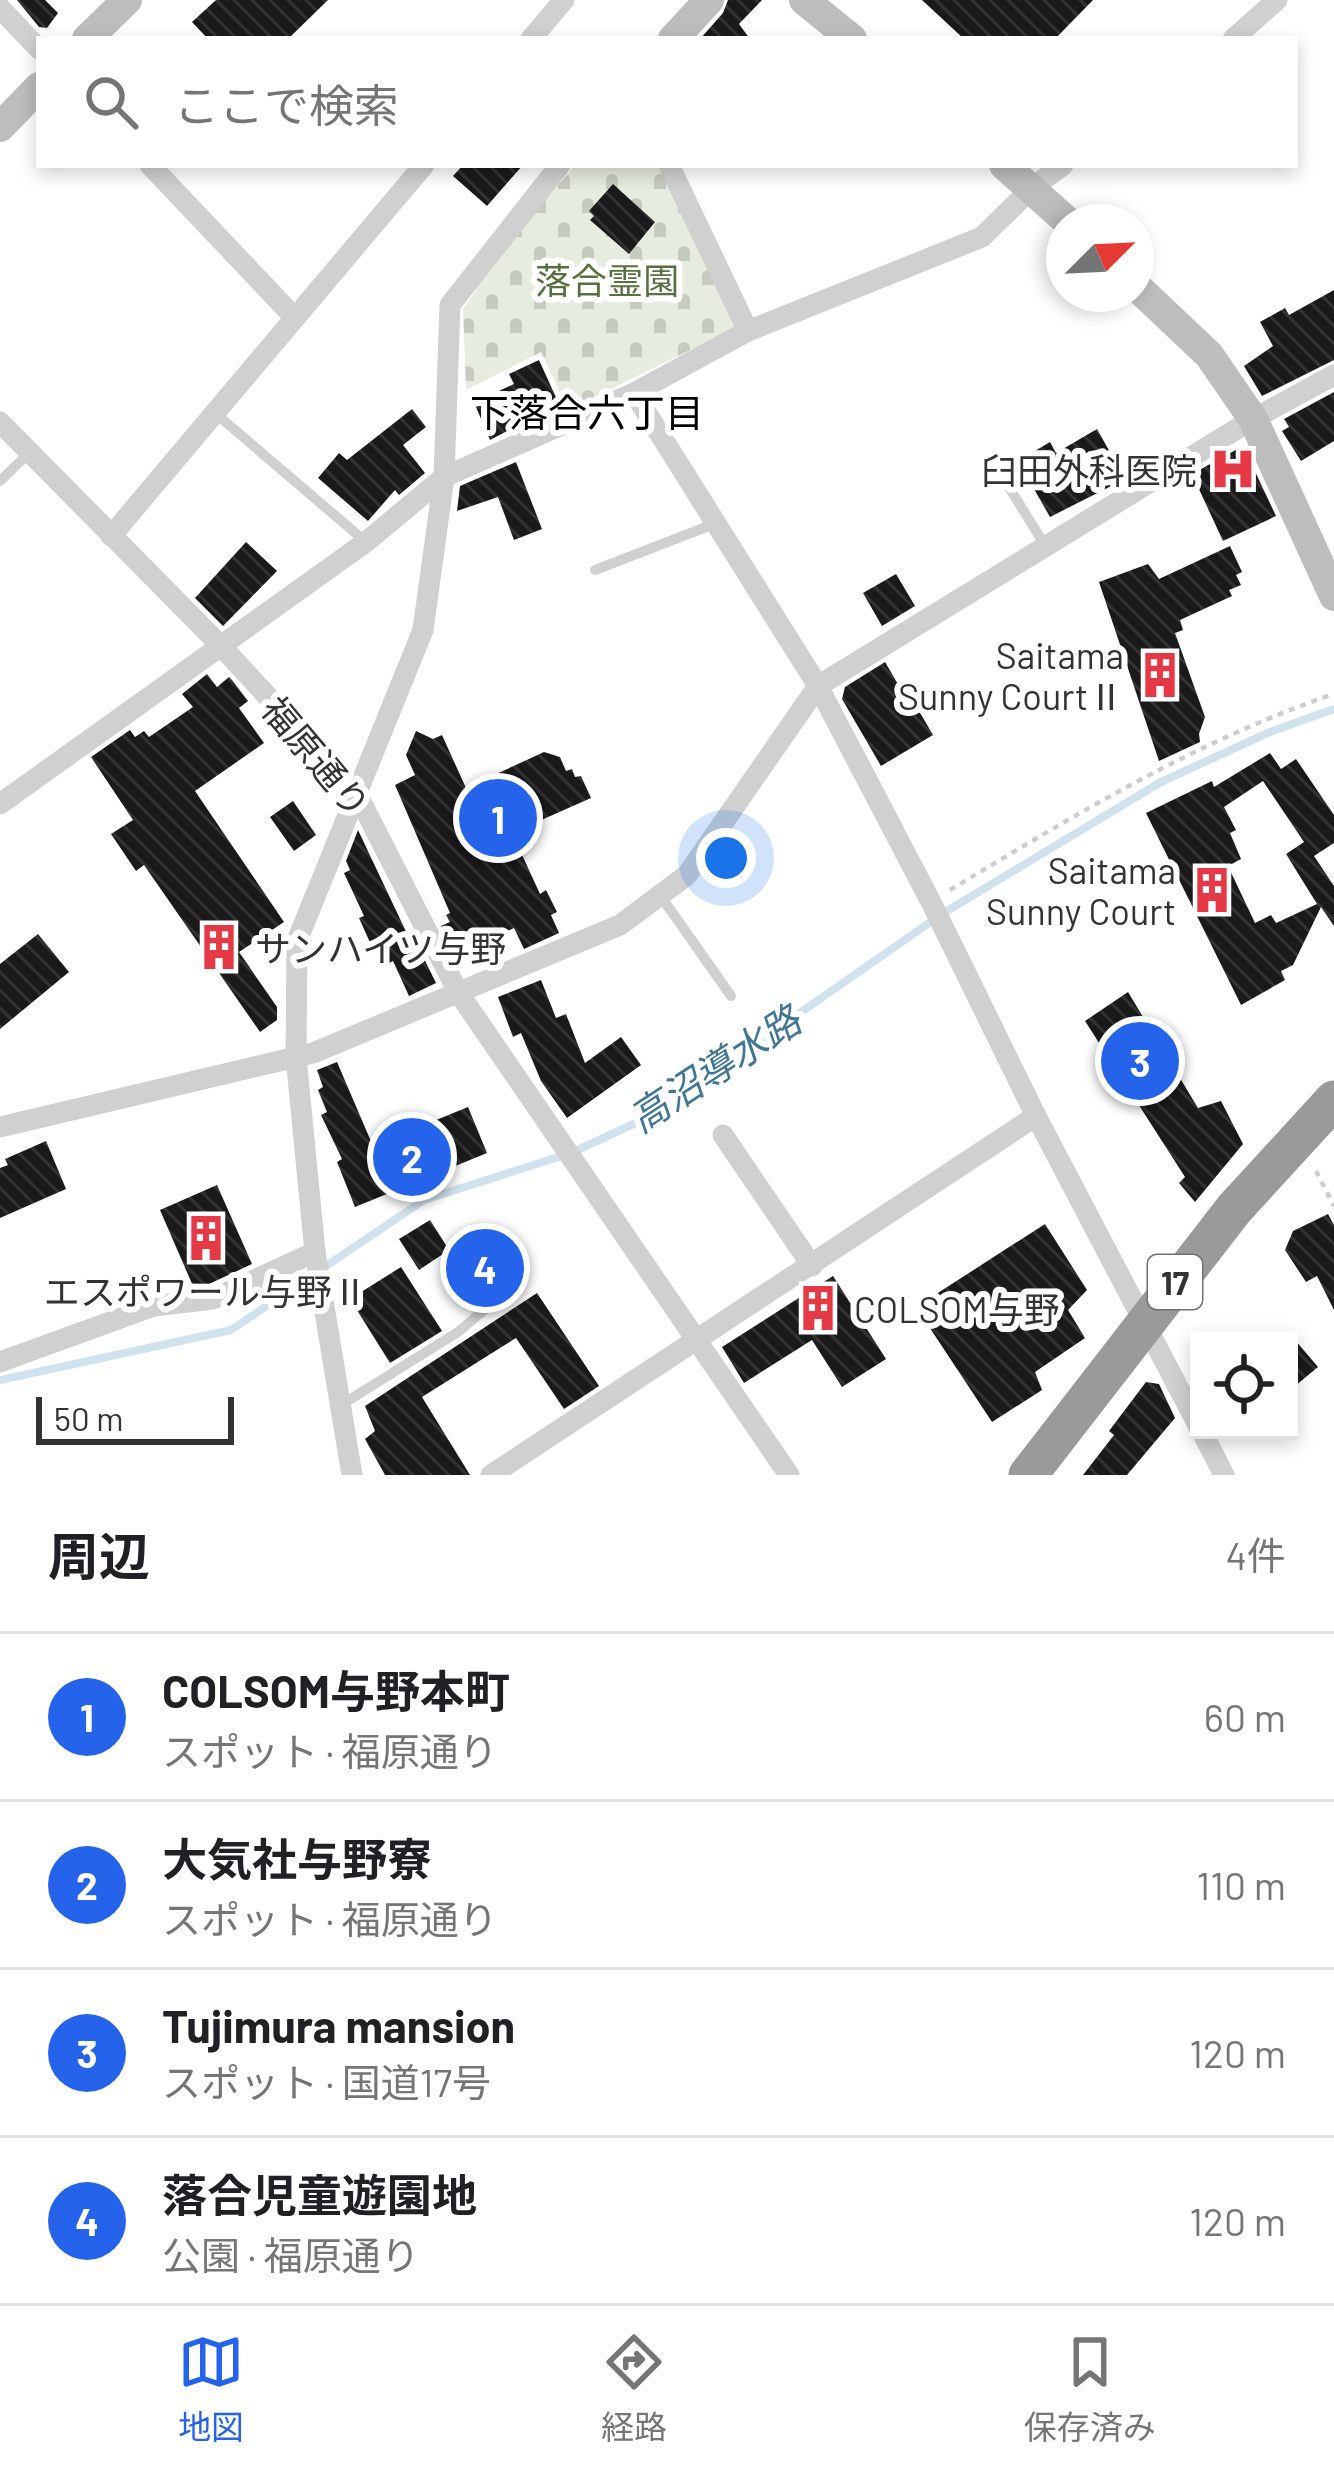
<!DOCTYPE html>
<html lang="ja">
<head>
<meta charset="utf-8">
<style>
	body { margin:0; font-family:Barlow,"Noto Sans JP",sans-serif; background:#f2f2f2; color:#202124 }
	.controls { position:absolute; right:36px; bottom:36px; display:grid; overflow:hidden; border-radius:0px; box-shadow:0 6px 18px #0003 }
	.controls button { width:108px; height:108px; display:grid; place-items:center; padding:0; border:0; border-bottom:3px solid #e0e0e0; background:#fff; color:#202124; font:60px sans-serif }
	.compass { position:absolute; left:1046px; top:204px; width:108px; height:108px; border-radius:50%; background:#fff; box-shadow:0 6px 18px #0003; rotate:66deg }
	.scale { position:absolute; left:36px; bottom:30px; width:198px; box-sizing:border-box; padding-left:12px; border:6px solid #333; border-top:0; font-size:33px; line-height:42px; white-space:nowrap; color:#333; -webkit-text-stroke:9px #fff; paint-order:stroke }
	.you { position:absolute; left:726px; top:858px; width:42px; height:42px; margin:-30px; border:9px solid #fff; border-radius:50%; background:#1a73e8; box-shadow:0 0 0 18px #1a73e833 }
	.badge { display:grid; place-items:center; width:78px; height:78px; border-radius:50%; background:#2563eb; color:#fff; font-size:39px; font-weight:700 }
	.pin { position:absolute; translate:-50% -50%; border:6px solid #fff; box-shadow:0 3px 12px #0006 }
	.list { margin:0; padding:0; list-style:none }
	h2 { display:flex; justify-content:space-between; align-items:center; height:156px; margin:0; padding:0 48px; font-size:51px }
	h2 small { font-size:39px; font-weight:400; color:#757577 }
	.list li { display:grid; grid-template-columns:78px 1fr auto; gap:36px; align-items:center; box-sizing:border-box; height:168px; padding:0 48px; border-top:3px solid #e0e0e0 }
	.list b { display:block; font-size:45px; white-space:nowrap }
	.list p { margin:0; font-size:39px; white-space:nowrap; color:#757577 }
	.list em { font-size:39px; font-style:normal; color:#757577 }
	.icon { flex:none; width:66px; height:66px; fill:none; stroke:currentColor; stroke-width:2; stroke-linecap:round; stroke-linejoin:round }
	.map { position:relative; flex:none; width:1334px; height:1475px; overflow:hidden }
	.search { position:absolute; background:#fff; box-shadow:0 6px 18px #0003; left:36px; right:36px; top:36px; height:132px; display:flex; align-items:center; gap:30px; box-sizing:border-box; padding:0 42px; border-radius:0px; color:#757577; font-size:45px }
	.sheet { height:828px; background:#fff }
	nav { display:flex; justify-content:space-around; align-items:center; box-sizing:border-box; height:168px; border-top:3px solid #e0e0e0; background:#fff; font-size:33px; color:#757577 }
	nav a { display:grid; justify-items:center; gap:6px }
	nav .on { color:#2563eb }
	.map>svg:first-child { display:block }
	.grass { fill:url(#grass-dots) }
	.cemetery { fill:url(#cemetery-stones) }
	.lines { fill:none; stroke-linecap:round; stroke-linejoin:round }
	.stream { stroke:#cfe2ee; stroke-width:8 }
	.building { fill:url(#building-back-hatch); fill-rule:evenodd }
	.path { stroke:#cdcdcd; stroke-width:4.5; stroke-dasharray:6 6; stroke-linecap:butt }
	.lane { stroke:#d0d0d0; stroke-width:10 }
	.street { stroke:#d0d0d0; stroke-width:21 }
	.secondary { stroke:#bdbdbd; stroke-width:30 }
	.highway { stroke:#9a9a9a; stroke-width:39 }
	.labels { text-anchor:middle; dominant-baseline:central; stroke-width:12; stroke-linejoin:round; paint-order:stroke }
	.shield { fill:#fff; stroke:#707070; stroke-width:3 }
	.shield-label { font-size:33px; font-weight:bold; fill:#333 }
	.park-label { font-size:36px; fill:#56703f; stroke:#fff }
	.poi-label { font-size:36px; fill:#333; stroke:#fff; text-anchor:end }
	.street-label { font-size:36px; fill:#333; stroke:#fff }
	.neighbourhood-label { font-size:39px; fill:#000; stroke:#fff }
	.water-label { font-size:39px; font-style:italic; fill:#3f7597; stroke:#fff }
</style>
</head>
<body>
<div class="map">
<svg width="1334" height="1475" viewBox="0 0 1334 1475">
	<defs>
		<pattern id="grass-dots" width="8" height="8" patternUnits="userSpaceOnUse" patternTransform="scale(3)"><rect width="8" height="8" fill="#e6ecdf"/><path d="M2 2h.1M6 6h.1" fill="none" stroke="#c6cbc0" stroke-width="1.8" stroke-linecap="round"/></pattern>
		<pattern id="cemetery-stones" width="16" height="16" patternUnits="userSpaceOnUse" patternTransform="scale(3)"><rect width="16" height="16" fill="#e6ecdf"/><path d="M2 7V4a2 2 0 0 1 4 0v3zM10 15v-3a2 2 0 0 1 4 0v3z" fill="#c6cbc0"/></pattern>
		<pattern id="building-back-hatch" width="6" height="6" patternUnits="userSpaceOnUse" patternTransform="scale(3)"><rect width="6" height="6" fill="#1a1a1a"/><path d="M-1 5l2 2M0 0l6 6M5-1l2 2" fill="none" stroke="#333"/></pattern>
	</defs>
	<rect width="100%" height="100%" fill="#fff"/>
	<!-- grass -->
	<polygon class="grass" points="489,1229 511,1264 497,1273 509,1293 490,1305 455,1250"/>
	<!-- cemetery -->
	<polygon class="cemetery" points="576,165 659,165 670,179 735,328 568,410 541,352 466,390 463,309 516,232"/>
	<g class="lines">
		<!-- stream -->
		<polyline class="stream" points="0,1380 231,1330 424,1200 571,1153 653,1115 942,914 1161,782 1270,732 1334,709"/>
	</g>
	<!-- building -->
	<g class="building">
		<polygon points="17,0 45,0 58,13 47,28 39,27"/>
		<polygon points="216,0 328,0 288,39 208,39 192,22"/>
		<polygon points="728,0 762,0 739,24 750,39 700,39 723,13"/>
		<polygon points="922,0 1093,0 1055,39 964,39"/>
		<polygon points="463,165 523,165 487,206 453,176"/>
		<polygon points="613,184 655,222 629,254 590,220 594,216 589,211"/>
		<polygon points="1334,290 1334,360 1262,396 1244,366 1273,346 1260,322 1285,308 1289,315"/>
		<polygon points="539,360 559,404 490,440 476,407 488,401 486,397 514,384 509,374"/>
		<polygon points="1334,392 1334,441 1301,461 1282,431 1289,427 1284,419"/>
		<polygon points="412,409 426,427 403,445 425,473 399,495 395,490 368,521 318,478 339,453 347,460"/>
		<polygon points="1097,429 1125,479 1050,517 1018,461 1050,442 1056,453"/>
		<polygon points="1243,446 1276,516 1223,541 1192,474"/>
		<polygon points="516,462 542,529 514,540 498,497 457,511 460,486"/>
		<polygon points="246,542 277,571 223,626 195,598"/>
		<polygon points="1230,546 1242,572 1236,575 1241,585 1229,590 1232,596 1180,620 1183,630 1175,633 1205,717 1199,734 1200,742 1159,761 1099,582 1148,564 1159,579"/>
		<polygon points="896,574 915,606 882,626 863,593"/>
		<polygon points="885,662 915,713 919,711 933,735 881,766 842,699 845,687"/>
		<polygon points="207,674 217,687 229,677 232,680 248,701 239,708 264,743 195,791 284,922 239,952 277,1007 277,1020 260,1032 144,865 136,871 111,834 133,820 91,757 130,730 135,737 144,731 149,737 193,707 182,694"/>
		<polygon points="416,731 433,739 442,735 466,788 544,752 560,757 566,771 572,769 575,777 581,776 591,798 512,833 540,894 546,890 557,912 551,915 559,933 524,949 514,928 456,955 441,926 450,922 446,915 450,913 395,785 415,775 406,755"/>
		<path d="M1270,753l11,16 15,-10 38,56v28l-20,13 20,30v40l-13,-19 -28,58 -12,6 4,9 -44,25 -95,-192 66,-32 2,6zM1263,781l41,61 -18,12 31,50 -41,19 -5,-8 -16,8 -27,-57 13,-7 -11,-26 6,-3 -12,-23z"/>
		<polygon points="293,801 316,835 294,851 270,817"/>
		<polygon points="358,830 410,940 414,938 436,983 409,996 393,961 381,967 359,918 364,916 344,873 350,870 346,861"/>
		<polygon points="38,934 69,972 0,1029 0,964"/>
		<polygon points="541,980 556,1018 566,1014 585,1063 621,1037 641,1065 567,1118 541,1081 521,1033 513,1037 498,997"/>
		<polygon points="1128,992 1198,1108 1221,1101 1243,1144 1195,1202 1179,1183 1185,1177 1085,1021"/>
		<polygon points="337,1062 373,1146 468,1107 487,1153 355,1207 337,1162 342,1159 321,1115 327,1112 318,1090 323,1087 317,1070"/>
		<polygon points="46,1141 66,1189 0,1218 0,1168 8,1165 5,1159"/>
		<polygon points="217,1185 252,1264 209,1284 193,1286 160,1210"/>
		<polygon points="1328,1214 1334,1225 1334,1310 1317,1276 1306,1282 1285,1250 1293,1231"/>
		<polygon points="430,1220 449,1250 419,1270 399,1239"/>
		<polygon points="1045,1224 1087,1290 1068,1310 1085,1338 1035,1372 1042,1390 992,1422 916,1307"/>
		<polygon points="401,1267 442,1331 390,1363 350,1299"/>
		<polygon points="833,1276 886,1359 842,1387 812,1340 744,1383 722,1347"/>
		<polygon points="537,1293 599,1386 564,1409 516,1338 422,1397 470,1475 385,1475 365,1439 375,1431 365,1406"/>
		<polygon points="1289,1333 1318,1367 1289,1391"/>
		<polygon points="1146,1382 1159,1384 1175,1418 1127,1475 1083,1475 1114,1435 1109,1431"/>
	</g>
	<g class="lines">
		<!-- path -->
		<g class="path">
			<path d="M950,890c123,-74 248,-150 384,-196"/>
			<polyline points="1316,1171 1334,1206"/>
		</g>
		<!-- lane -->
		<g class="lane">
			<polyline points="215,413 366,542"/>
			<polyline points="997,468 1046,547"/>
			<polyline points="0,481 29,453"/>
			<polyline points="595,570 714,524"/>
			<polyline points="660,895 731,996"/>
			<polyline points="341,1405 458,1332 490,1305"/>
		</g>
		<!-- street -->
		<g class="street">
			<polyline points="0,8 39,49"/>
			<polyline points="531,39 564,0"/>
			<polyline points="1233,39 1277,0"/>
			<polyline points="150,165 295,318"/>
			<polyline points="669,165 748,331"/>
			<polyline points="634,393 818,686 932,904 1036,1116 1199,1427"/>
			<polyline points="0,422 221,646 356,792 458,992 789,1475"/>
			<polyline points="111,536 424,165"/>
			<polyline points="0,804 366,542 444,477 634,393 748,331 982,237 1032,188 1063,165"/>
			<polyline points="0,1127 313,1053 620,925 687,875 818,686 1253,419 1334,375"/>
			<polyline points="723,1135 812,1266"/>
			<polyline points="0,1362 154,1306 213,1299 315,1252"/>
			<polyline points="1201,1430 1224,1475"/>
			<polyline points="352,1475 315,1252 296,1057 297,941 423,630 444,477 450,305 560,165"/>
			<polyline points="491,1475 1036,1116"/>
		</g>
		<!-- secondary -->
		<g class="secondary">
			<polyline points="804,0 852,39"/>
			<polyline points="87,39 127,0"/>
			<polyline points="673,39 709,0"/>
			<polyline points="0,127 39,87"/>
			<polyline points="1004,165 1068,222"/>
			<polyline points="1136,286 1209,355 1253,419 1334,596"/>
		</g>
		<!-- highway -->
		<polyline class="highway" points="1028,1475 1234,1209 1334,1100"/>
	</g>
	<!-- icons -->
	<defs>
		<symbol id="hospital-bare" viewBox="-9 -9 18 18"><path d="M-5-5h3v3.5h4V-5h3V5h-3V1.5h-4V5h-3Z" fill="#e63946" stroke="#fff" stroke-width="2.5" paint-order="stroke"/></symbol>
		<symbol id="building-bare" viewBox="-9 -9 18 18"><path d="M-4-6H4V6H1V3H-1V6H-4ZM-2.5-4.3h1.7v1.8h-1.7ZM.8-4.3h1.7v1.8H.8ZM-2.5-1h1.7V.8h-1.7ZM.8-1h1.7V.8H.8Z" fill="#e63946" stroke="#fff" stroke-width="2.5" paint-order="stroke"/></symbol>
	</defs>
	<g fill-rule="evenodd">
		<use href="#hospital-bare" x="1200" y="436" width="66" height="66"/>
		<use href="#building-bare" x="1127" y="642" width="66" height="66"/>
		<use href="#building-bare" x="1179" y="857" width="66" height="66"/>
		<use href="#building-bare" x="186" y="914" width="66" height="66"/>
		<use href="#building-bare" x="173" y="1205" width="66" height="66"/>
		<use href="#building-bare" x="785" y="1275" width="66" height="66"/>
	</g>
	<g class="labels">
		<!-- shield labels -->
		<rect class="shield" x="1148" y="1255" width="54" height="54" rx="9"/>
		<g class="shield-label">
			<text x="1175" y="1282">17</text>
		</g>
		<!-- park labels -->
		<g class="park-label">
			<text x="607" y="279">落合霊園</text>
		</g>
		<!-- poi labels -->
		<g class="poi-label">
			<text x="1197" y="469">臼田外科医院</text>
			<text x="1124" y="654">Saitama<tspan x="1124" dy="41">Sunny CourtⅡ</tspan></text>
			<text x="1176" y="869">Saitama<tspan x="1176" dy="41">Sunny Court</tspan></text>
			<text x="255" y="947" text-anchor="start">サンハイツ与野</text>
			<text x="206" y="1290" text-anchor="middle">エスポワール与野Ⅱ</text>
			<text x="854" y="1308" text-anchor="start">COLSOM与野</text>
		</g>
		<!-- street labels -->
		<g class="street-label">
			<text transform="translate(317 756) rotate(50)">福原通り</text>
		</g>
		<!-- neighbourhood labels -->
		<g class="neighbourhood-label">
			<text x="587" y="411">下落合六丁目</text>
		</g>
		<!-- water labels -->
		<g class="water-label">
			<text transform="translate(714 1068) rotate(-33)">高沼導水路</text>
		</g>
	</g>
</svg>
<div class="controls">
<button><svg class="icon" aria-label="locate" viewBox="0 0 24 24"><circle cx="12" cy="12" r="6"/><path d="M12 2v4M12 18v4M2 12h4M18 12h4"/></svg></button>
</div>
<svg class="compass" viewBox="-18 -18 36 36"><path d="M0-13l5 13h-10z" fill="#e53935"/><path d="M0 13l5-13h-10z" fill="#757577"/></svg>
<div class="scale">50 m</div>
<div class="you"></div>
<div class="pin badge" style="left:498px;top:818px">1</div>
<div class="pin badge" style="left:412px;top:1157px">2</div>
<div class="pin badge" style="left:1140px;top:1061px">3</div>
<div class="pin badge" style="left:485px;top:1268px">4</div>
<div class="search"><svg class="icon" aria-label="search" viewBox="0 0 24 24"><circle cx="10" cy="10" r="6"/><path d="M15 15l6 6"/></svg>ここで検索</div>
</div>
<section class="sheet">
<h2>周辺<small>4件</small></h2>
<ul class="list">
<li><span class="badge">1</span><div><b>COLSOM与野本町</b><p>スポット · 福原通り</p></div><em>60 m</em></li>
<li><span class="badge">2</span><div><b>大気社与野寮</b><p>スポット · 福原通り</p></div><em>110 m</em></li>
<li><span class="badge">3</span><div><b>Tujimura mansion</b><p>スポット · 国道17号</p></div><em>120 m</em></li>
<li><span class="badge">4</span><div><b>落合児童遊園地</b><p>公園 · 福原通り</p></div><em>120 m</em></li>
</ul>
</section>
<nav>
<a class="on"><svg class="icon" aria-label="map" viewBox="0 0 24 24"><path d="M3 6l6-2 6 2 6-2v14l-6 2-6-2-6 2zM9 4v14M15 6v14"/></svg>地図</a>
<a><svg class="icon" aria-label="directions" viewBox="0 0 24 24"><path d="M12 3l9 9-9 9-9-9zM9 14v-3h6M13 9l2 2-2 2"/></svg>経路</a>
<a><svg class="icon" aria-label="saved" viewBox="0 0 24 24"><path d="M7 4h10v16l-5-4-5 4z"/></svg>保存済み</a>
</nav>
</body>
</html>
